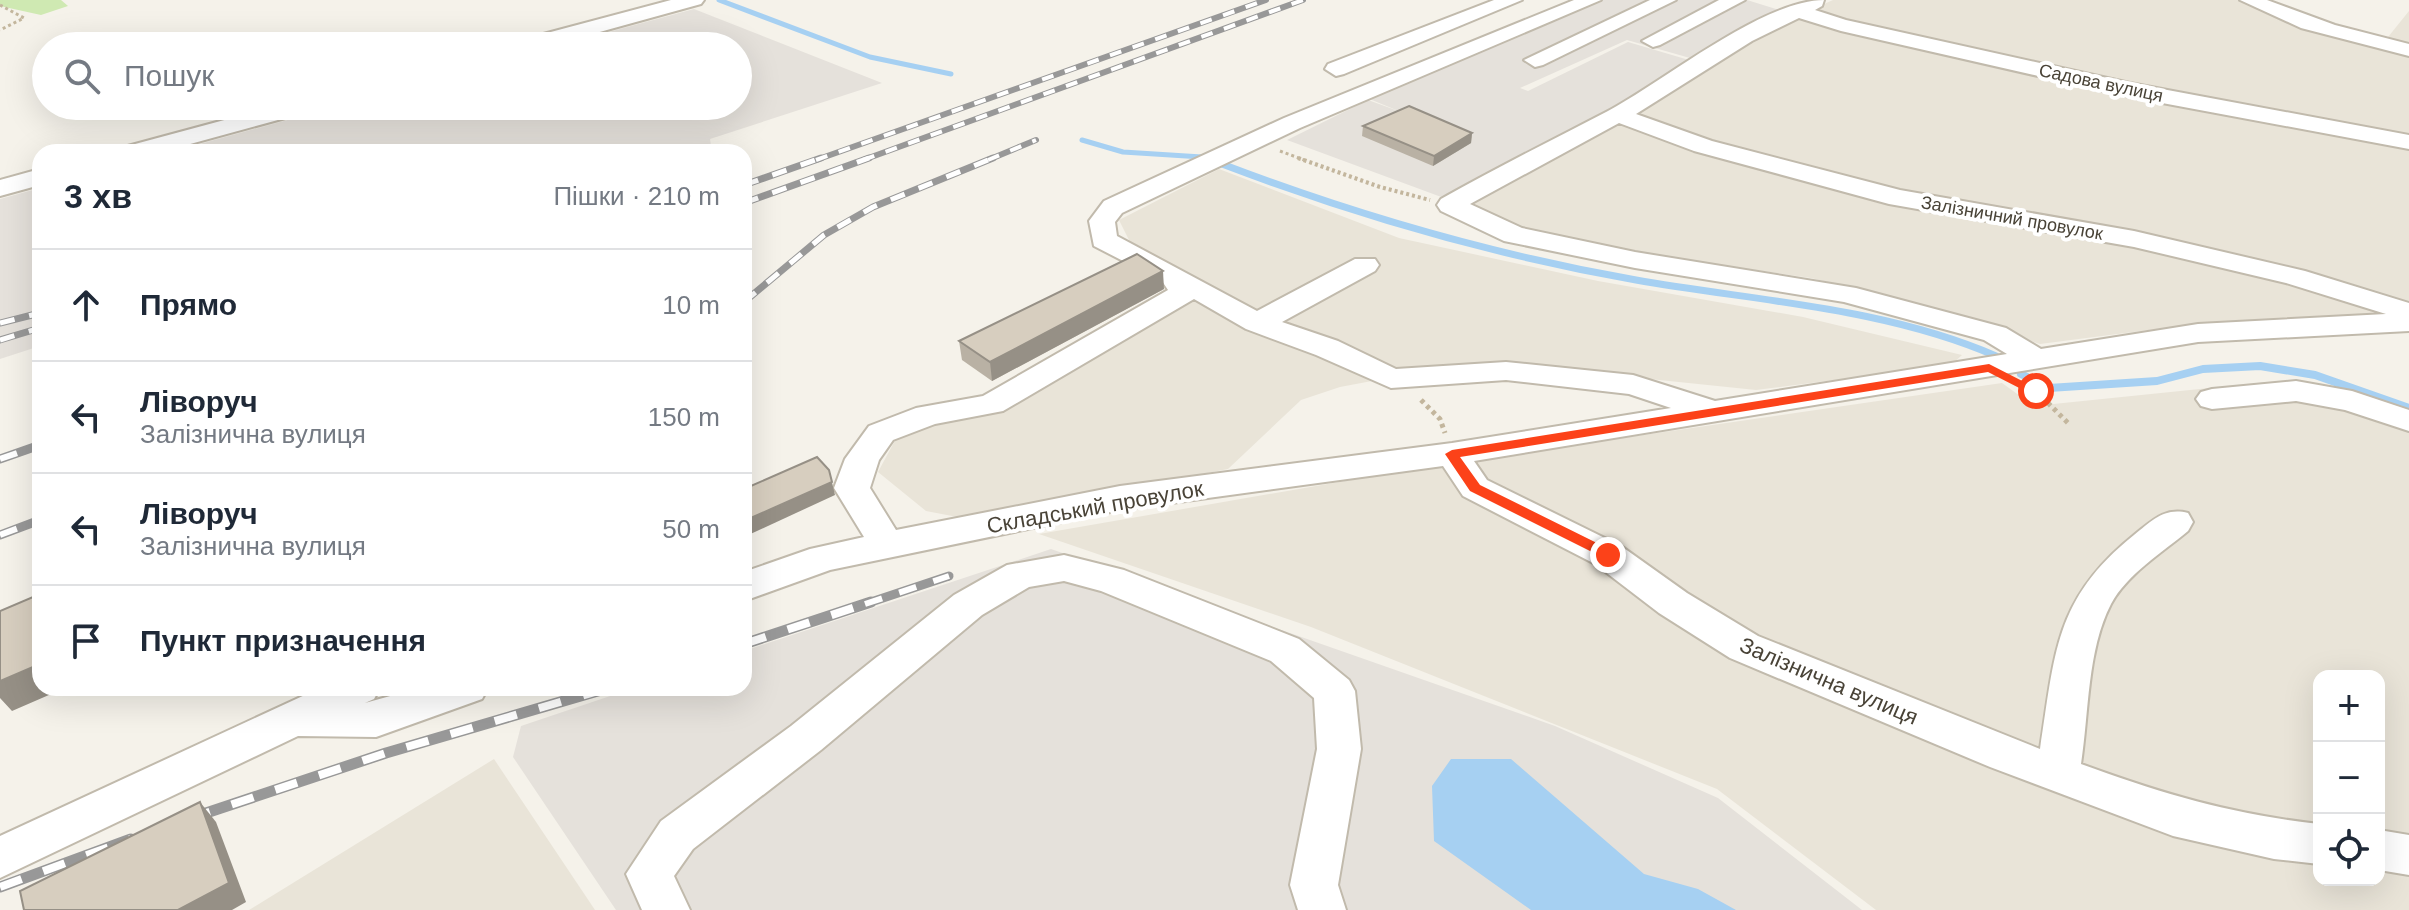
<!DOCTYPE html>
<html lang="uk">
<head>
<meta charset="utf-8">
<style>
	body { margin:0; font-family:Helvetica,sans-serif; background:#f6f6f7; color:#1f2937 }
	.controls { position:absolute; right:24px; bottom:24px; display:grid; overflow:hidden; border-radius:16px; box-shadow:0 8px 32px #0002 }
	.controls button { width:72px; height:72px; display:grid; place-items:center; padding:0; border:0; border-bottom:2px solid #e0e1e3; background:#fff; color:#1f2937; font:40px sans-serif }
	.stop { position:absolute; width:24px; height:24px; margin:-18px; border:6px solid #fc4219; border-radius:50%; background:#fff }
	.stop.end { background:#fc4219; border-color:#fff; box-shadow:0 2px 8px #0008 }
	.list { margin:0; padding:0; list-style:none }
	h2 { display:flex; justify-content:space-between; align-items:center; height:104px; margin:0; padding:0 32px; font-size:34px }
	h2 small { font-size:26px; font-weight:400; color:#747a83 }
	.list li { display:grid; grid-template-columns:52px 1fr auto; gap:24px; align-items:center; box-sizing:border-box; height:112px; padding:0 32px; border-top:2px solid #e0e1e3 }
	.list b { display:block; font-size:30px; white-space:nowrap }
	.list p { margin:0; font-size:26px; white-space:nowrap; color:#747a83 }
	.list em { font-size:26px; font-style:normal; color:#747a83 }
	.icon { flex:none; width:44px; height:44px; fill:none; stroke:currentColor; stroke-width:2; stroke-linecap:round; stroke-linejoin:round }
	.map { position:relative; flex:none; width:2409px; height:910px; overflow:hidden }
	.search { position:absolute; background:#fff; box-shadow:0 8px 32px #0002; left:32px; top:32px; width:720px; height:88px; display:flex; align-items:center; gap:20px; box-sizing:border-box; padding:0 28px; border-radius:44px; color:#747a83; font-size:30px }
	.panel { position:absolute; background:#fff; box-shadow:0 8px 32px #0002; left:32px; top:144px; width:720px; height:552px; border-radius:24px }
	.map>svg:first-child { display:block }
	.residential { fill:#e9e4d8; fill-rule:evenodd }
	.industrial { fill:#e5e1db }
	.green { fill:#cfe9b2 }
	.water { fill:#a6d0f2 }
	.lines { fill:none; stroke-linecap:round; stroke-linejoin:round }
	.stream-far2 { stroke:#a6d0f2; stroke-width:5 }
	.stream-far1 { stroke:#a6d0f2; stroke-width:7 }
	.stream { stroke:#a6d0f2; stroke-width:8 }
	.minor-casing { stroke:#c1baac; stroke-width:4 }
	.path-far2 { stroke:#c3b69d; stroke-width:3; stroke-dasharray:3 3; stroke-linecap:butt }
	.path-far1 { stroke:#c3b69d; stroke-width:4; stroke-dasharray:3 3; stroke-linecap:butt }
	.path { stroke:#c3b69d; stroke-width:5; stroke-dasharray:4 4; stroke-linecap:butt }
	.minor { fill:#fff; fill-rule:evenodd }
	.rail-far3-casing { stroke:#989898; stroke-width:6 }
	.rail-far2-casing { stroke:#989898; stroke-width:7 }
	.rail-far1-casing { stroke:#989898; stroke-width:9 }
	.rail-casing { stroke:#989898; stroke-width:11 }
	.rail-far3 { stroke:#fff; stroke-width:4; stroke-dasharray:12; stroke-linecap:butt }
	.rail-far2 { stroke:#fff; stroke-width:5; stroke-dasharray:15; stroke-linecap:butt }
	.rail-far1 { stroke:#fff; stroke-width:6; stroke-dasharray:18; stroke-linecap:butt }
	.rail { stroke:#fff; stroke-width:8; stroke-dasharray:23; stroke-linecap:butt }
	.wall { fill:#b9b1a4 }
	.shaded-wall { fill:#969086 }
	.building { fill:#d7cebf; stroke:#969086; stroke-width:2 }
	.route { fill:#fc4219 }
	.labels { text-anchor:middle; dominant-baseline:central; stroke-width:8; stroke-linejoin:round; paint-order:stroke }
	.far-street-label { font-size:18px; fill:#494337; stroke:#fff }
	.street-label { font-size:22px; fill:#494337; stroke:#fff }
</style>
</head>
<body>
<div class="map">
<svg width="2409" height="910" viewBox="0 0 2409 910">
	<rect width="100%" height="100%" fill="#f5f2ea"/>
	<!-- residential -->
	<g class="residential">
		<polygon points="1833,0 2243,0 2281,20 2331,37 2380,47 2409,11 2409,317 2211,322 2040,344 1914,303 1811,278 1587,246 1478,216 1461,204 1610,126 1788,20"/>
		<polygon points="1219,169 1399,238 1598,281 1803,317 1962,355 1951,365 1756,390 1505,364 1425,371 1340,387 1301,400 1228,469 968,519 926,511 878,472 898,435 972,414 1201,283 1130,242 1119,220"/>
		<path d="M2268,382l141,43v485h-533l-159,-121 -406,-162 -272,-93 398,-69 565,-82 32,23zM2319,676h60v204h-60z"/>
		<polygon points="494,759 595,910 249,910"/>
	</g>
	<!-- industrial -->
	<g class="industrial">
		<polygon points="1578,0 1747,0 1782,11 1697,60 1627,40 1520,88 1528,91 1628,42 1699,63 1444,198 1287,140 1368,100 1401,112 1355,93"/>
		<polygon points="694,9 882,83 710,139 711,146 693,152 171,152 338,106 738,106 738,46 557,46"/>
		<polygon points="40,188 40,346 0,359 0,199"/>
		<polygon points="1051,549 1555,726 1718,798 1862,910 616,910 513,757 521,726 634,688 744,688 744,651"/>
	</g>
	<!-- green -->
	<polygon class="green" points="0,0 61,0 68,6 41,15 0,6"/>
	<!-- water -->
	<polygon class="water" points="1451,759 1511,759 1644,874 1698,889 1736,910 1531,910 1434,841 1432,786"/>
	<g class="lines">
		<!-- stream-far2 -->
		<g class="stream-far2">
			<polyline points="719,0 870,57 951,74"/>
			<polyline points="1082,140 1123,152 1202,157"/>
		</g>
		<!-- stream-far1 -->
		<path class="stream-far1" d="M1222,164c134,51 272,91 414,116 119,21 247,27 360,76"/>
		<!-- stream -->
		<polyline class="stream" points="2021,374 2049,388 2157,381 2203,369 2260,366 2315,375 2409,408"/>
		<defs>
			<g id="minor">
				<polygon points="671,0 704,0 701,4 549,46 514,46 517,41"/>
				<polygon points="1494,0 1522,0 1344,74 1336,76 1325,69 1328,64"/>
				<path d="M1574,0h27l-301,128 -178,85 -7,9 2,14 140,75 98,-52h20l4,6 -4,6 -93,51 56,19 58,28 110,-7 127,13 82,26 292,-47 -23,-14 -140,-38 -209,-34 -131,-27 -63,-30 -4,-6 4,-6c55,-31 111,-59 167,-88 56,-30 155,-111 216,-111l-2,6 -7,4 31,10 284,63 279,52v14l-279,-52 -289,-66 -42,-13 -47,23 -116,73 76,27 188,49 234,41 171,40 104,32v28l-211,11 -724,119 13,19 134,66 66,47 71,43 282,113c15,-95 14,-150 94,-214 18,-14 30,-28 54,-22l5,9 -5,9c-25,21 -61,43 -77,73 -24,46 -22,109 -30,160 82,30 150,50 238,60v40l-45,-5 -101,-23 -183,-69 -260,-109 -71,-45 -64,-49 -132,-68 -20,-30 -323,44 -290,60 -86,31v-29l66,-23 54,-12 -30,-49 11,-29 24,-33 47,-18 67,-12 185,-106 -6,-9 -68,-35 -5,-25 15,-20 180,-83zM1619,123l75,28 195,53 245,43 152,36 100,31 -188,10 -157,25 -35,-21 -150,-40 -221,-36 -113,-24 -52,-24zM1194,299l52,30 70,26 75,33 115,-8 123,14 42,14 -219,35 -332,43 -224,44 -26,-42 9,-28 14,-20 42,-16 68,-13z"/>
				<polygon points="1650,0 1676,0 1543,65 1535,67 1524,60"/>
				<polygon points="1719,0 1745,0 1660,45 1653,47 1642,41"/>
				<polygon points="2240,0 2267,0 2335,25 2409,44 2409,56 2301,28"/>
				<polygon points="276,106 315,106 311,111 161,152 121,152 124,147"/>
				<polygon points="40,169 40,185 0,196 0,180"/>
				<polygon points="2296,381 2352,391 2409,410 2409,431 2345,410 2296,401 2212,409 2201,406 2196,399 2201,392 2212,389"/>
				<polygon points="1064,555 1124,570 1299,639 1349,680 1355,691 1361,749 1338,885 1346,910 1298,910 1290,885 1317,749 1314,698 1271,661 1101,591 1064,581 1029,587 982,615 821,750 693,849 674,876 690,910 642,910 626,874 661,821 791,726 954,595 1007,565"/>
				<polygon points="320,688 380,688 374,699 365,703 419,688 488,688 482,699 376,737 298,736 0,878 0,836"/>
				<polygon points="2379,830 2409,835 2409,875 2379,870"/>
			</g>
		</defs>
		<!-- minor casing -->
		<use href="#minor" class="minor-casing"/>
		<!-- path-far2 -->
		<g class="path-far2">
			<polyline points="0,5 24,18 0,30"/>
			<polyline points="1280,151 1304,160"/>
		</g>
		<!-- path-far1 -->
		<polyline class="path-far1" points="1298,158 1380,187 1430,200"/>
		<!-- path -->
		<g class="path">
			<polyline points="2022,385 2036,391 2069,424"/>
			<polyline points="1421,400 1440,419 1445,433"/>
		</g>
		<!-- minor -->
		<use href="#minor" class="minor"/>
		<defs>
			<g id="rail-far3">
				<polyline points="816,160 1266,0"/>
				<polyline points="863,160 1303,0"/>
				<polyline points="988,160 1036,140"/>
			</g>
			<g id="rail-far2">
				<polyline points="744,185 821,158"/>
				<polyline points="744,203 869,158"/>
				<polyline points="744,302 824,235 873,207 993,158"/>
				<polyline points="0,323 40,313"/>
				<polyline points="0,340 40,328"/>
			</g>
			<g id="rail-far1">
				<polyline points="0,459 40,445"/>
				<polyline points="0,535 40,520"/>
				<polyline points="865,604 949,576"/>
			</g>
			<g id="rail">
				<polyline points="744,644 871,602"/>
				<polyline points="188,819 386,753 608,688"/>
				<polyline points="0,887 131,839"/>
			</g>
		</defs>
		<!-- rail-far3 casing -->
		<use href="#rail-far3" class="rail-far3-casing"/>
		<!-- rail-far2 casing -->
		<use href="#rail-far2" class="rail-far2-casing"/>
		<!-- rail-far1 casing -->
		<use href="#rail-far1" class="rail-far1-casing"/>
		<!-- rail casing -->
		<use href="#rail" class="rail-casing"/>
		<!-- rail-far3 -->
		<use href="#rail-far3" class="rail-far3"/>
		<!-- rail-far2 -->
		<use href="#rail-far2" class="rail-far2"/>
		<!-- rail-far1 -->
		<use href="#rail-far1" class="rail-far1"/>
		<!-- rail -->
		<use href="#rail" class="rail"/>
	</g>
	<!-- wall -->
	<g class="wall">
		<polygon points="1363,126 1472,133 1471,143 1433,166 1362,136"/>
		<polygon points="1164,289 992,381 962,360 959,341"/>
	</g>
	<!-- shaded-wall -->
	<g class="shaded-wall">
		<polygon points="1472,133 1471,143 1433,166 1434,156"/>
		<polygon points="1163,271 1164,289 992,381 990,362"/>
		<polygon points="829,470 835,495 744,537 744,521"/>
		<polygon points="40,664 40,688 65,688 12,711 0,698 0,681"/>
		<polygon points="200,802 216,822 246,902 232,910 178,910"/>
	</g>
	<!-- building -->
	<g class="building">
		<polygon points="1409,106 1472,133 1434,156 1363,126"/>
		<polygon points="1137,254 1163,271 990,362 959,341"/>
		<polygon points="817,457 829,470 832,482 744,521 744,489"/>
		<polygon points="40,594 40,664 0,681 0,611"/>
		<polygon points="200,802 229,883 178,910 24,910 20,891"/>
	</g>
	<!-- route -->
	<polygon class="route" points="1989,364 2042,391 2031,394 1988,372 1460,457 1480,485 1613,551 1613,558 1608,560 1470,491 1445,454 1452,450"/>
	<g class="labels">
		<!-- far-street labels -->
		<g class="far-street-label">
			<text transform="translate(2101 83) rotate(12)">Садова вулиця</text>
			<text transform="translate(2012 218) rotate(10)">Залізничний провулок</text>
		</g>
		<!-- street labels -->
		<g class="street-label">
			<text transform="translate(1095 507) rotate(-10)">Складський провулок</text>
			<text transform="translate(1829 681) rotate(23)">Залізнична вулиця</text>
		</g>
	</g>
</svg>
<div class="controls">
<button>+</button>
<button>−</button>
<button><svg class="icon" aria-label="locate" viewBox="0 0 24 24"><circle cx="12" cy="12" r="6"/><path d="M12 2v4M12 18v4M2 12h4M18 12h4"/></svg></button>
</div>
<div class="stop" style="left:2036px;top:391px"></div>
<div class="stop end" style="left:1608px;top:555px"></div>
<div class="search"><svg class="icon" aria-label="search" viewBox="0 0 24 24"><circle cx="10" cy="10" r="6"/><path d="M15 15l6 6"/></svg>Пошук</div>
<section class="panel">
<h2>3 хв<small>Пішки · 210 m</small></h2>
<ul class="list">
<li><svg class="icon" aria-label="ahead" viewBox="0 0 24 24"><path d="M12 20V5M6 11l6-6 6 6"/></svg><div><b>Прямо</b></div><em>10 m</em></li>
<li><svg class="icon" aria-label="left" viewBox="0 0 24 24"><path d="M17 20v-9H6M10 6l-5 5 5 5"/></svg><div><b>Ліворуч</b><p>Залізнична вулиця</p></div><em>150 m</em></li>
<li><svg class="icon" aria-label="left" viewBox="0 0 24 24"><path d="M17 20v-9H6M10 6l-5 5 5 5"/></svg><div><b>Ліворуч</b><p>Залізнична вулиця</p></div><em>50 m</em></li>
<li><svg class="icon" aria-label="arrive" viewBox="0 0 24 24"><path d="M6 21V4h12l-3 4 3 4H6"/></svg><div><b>Пункт призначення</b></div></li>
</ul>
</section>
</div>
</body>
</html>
